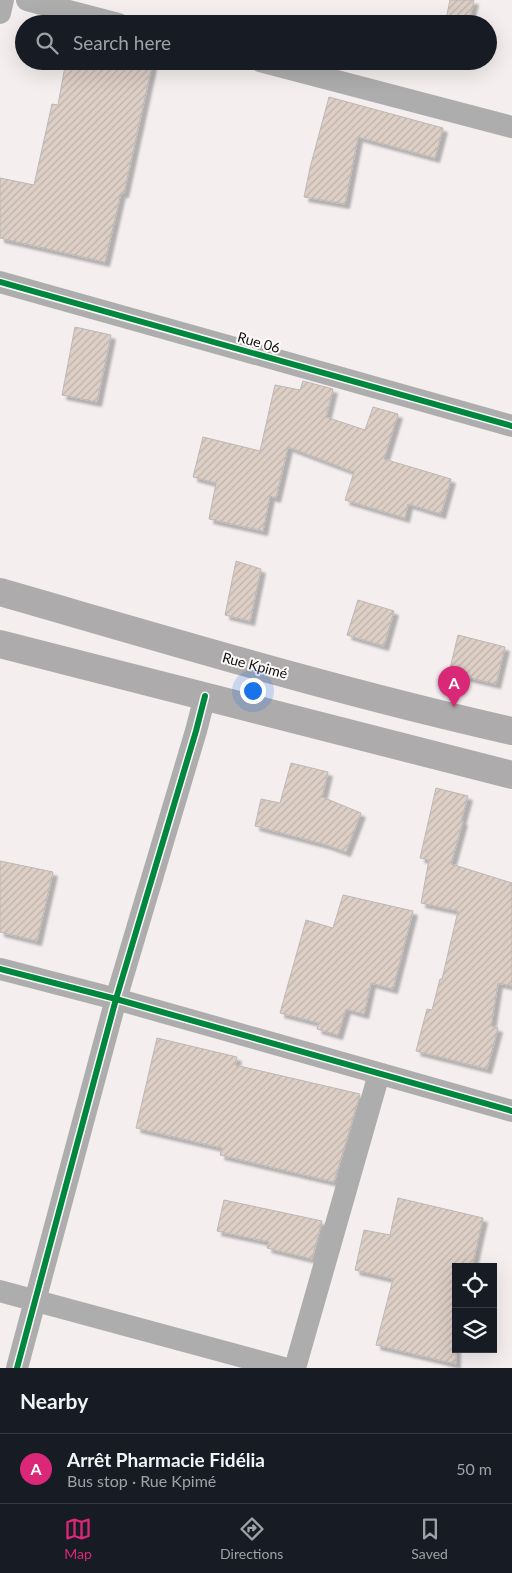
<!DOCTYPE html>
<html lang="en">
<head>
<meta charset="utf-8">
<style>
	body { margin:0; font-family:Lato,sans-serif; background:#242831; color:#f1f3f6 }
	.controls { position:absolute; right:15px; bottom:15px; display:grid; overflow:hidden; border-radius:0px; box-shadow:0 5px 20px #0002 }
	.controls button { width:45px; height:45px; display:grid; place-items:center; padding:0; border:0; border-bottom:1px solid #363941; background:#171b24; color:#f1f3f6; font:25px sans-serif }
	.you { position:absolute; left:252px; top:690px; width:18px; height:18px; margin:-12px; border:4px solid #fff; border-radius:50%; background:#1a73e8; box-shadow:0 0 0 8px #1a73e833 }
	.badge { display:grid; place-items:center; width:32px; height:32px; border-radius:50%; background:#db2777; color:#fff; font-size:16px; font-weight:700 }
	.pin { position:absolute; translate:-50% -41px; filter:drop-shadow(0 1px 2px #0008) }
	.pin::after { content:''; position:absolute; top:26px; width:18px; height:15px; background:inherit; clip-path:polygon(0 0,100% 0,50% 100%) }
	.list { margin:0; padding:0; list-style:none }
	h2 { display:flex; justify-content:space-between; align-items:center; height:65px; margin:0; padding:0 20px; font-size:21px }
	h2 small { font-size:16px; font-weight:400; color:#9ea1a6 }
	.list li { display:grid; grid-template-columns:32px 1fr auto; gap:15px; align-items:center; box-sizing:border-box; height:70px; padding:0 20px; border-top:1px solid #363941 }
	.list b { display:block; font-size:19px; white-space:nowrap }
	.list p { margin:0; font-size:16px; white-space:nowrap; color:#9ea1a6 }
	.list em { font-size:16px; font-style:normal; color:#9ea1a6 }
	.icon { flex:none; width:28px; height:28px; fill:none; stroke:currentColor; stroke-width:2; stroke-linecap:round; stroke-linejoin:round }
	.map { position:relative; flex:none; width:512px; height:1368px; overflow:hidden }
	.search { position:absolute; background:#171b24; box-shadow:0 5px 20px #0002; left:15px; right:15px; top:15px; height:55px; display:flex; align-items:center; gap:12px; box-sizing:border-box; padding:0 18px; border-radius:28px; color:#9ea1a6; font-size:19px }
	.sheet { height:135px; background:#171b24 }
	nav { display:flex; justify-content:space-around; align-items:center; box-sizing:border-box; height:70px; border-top:1px solid #363941; background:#171b24; font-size:14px; color:#9ea1a6 }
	nav a { display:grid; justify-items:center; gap:2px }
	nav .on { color:#db2777 }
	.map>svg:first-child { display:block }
	.building { fill:url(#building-hatch); stroke:#bcb8b6; filter:url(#shadow) }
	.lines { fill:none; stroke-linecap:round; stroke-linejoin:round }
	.street { stroke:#aeadad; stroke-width:22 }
	.secondary { stroke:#aeabac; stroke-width:28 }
	.cycleway-casing { stroke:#fdfbfa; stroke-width:9 }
	.cycleway { stroke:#00873e; stroke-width:6 }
	.labels { text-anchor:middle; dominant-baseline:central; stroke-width:4; stroke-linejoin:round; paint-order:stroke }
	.street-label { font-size:14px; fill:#120e0d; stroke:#fdfbfa }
</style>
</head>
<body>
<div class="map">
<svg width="512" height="1368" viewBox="0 0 512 1368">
	<defs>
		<pattern id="building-hatch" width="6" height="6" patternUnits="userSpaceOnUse" patternTransform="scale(1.25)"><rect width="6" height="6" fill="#ddcfc6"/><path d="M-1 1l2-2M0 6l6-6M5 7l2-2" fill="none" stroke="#bdb1a9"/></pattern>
		<filter id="shadow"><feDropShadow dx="4.5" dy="4.5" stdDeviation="1" flood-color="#0004"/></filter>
	</defs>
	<rect width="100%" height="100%" fill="#f4eeee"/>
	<!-- building -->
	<g class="building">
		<polygon points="450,0 474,0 468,24 445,24"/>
		<polygon points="66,61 153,61 124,193 121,193 105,262 0,238 0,178 34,185 52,104 58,105"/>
		<polygon points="329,97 443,128 435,158 358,137 345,204 304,197 310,168"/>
		<polygon points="75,327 111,335 97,402 62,395"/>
		<polygon points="303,381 333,389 326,417 365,430 373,407 398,414 384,459 451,479 441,514 408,504 405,518 345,500 354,472 288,447 276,498 270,496 263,531 209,519 216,483 193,477 203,437 260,451 275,385 300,390"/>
		<polygon points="236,561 261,569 250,621 225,615"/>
		<polygon points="358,600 394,611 384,646 347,635"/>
		<polygon points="458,635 505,647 496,684 449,673"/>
		<polygon points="291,763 328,772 322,797 361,813 346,852 327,845 255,826 261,799 280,803"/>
		<polygon points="436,788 468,796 461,821 463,821 451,864 512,883 512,986 498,983 491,1026 498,1028 487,1069 416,1051 427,1009 432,1010 440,979 442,979 458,911 421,903 429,860 420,858"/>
		<polygon points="0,861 53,872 37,941 0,932"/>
		<polygon points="343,895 413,911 393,989 371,983 364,1014 346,1009 338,1035 317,1029 319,1023 280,1013 306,920 333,928"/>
		<polygon points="157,1038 237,1057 235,1065 360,1094 334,1182 220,1155 222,1148 136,1128"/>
		<polygon points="398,1198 483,1218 472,1267 456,1267 456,1364 376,1345 393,1279 355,1270 364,1230 390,1235"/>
		<polygon points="224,1200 322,1221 312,1259 267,1248 269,1242 217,1231"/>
	</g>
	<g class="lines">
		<!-- street -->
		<g class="street">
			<polyline points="27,0 118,24"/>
			<polyline points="0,13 3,0"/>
			<polyline points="260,61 512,127"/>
			<polyline points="0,282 512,426"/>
			<polyline points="0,969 116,999 512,1111"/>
			<polyline points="0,1291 284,1368"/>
			<polyline points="17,1368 116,999 196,731 205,696"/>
			<polyline points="295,1368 379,1074"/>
		</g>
		<!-- secondary -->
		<g class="secondary">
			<path d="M0,592c170,49 339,100 512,139"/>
			<polyline points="0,644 512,775"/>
		</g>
		<defs>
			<g id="cycleway">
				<polyline points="0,282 512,426"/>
				<polyline points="0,969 116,999 512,1111"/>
				<polyline points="17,1368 116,999 196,731 205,696"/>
			</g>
		</defs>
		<!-- cycleway casing -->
		<use href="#cycleway" class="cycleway-casing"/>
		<!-- cycleway -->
		<use href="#cycleway" class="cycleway"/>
	</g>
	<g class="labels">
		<!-- street labels -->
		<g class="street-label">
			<text transform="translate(259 342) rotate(16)">Rue 06</text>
			<text transform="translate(255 665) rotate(15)">Rue Kpimé</text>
		</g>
	</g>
</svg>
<div class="controls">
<button><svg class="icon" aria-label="locate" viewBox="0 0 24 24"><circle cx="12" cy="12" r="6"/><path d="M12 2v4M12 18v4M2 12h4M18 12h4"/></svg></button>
<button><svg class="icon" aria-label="layers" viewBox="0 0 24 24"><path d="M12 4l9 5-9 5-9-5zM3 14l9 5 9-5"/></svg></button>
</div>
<div class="you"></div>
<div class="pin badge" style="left:454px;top:707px">A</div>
<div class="search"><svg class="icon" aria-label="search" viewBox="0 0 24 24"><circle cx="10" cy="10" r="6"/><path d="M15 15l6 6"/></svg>Search here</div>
</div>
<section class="sheet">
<h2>Nearby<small></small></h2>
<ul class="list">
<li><span class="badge">A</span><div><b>Arrêt Pharmacie Fidélia</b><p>Bus stop · Rue Kpimé</p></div><em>50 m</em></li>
</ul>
</section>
<nav>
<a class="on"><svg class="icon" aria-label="map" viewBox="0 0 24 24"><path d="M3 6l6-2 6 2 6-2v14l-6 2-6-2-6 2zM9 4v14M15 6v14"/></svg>Map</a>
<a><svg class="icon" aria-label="directions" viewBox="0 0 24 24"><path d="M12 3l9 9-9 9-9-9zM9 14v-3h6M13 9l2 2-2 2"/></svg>Directions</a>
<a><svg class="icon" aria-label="saved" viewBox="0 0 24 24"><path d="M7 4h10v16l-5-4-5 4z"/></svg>Saved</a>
</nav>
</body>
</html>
